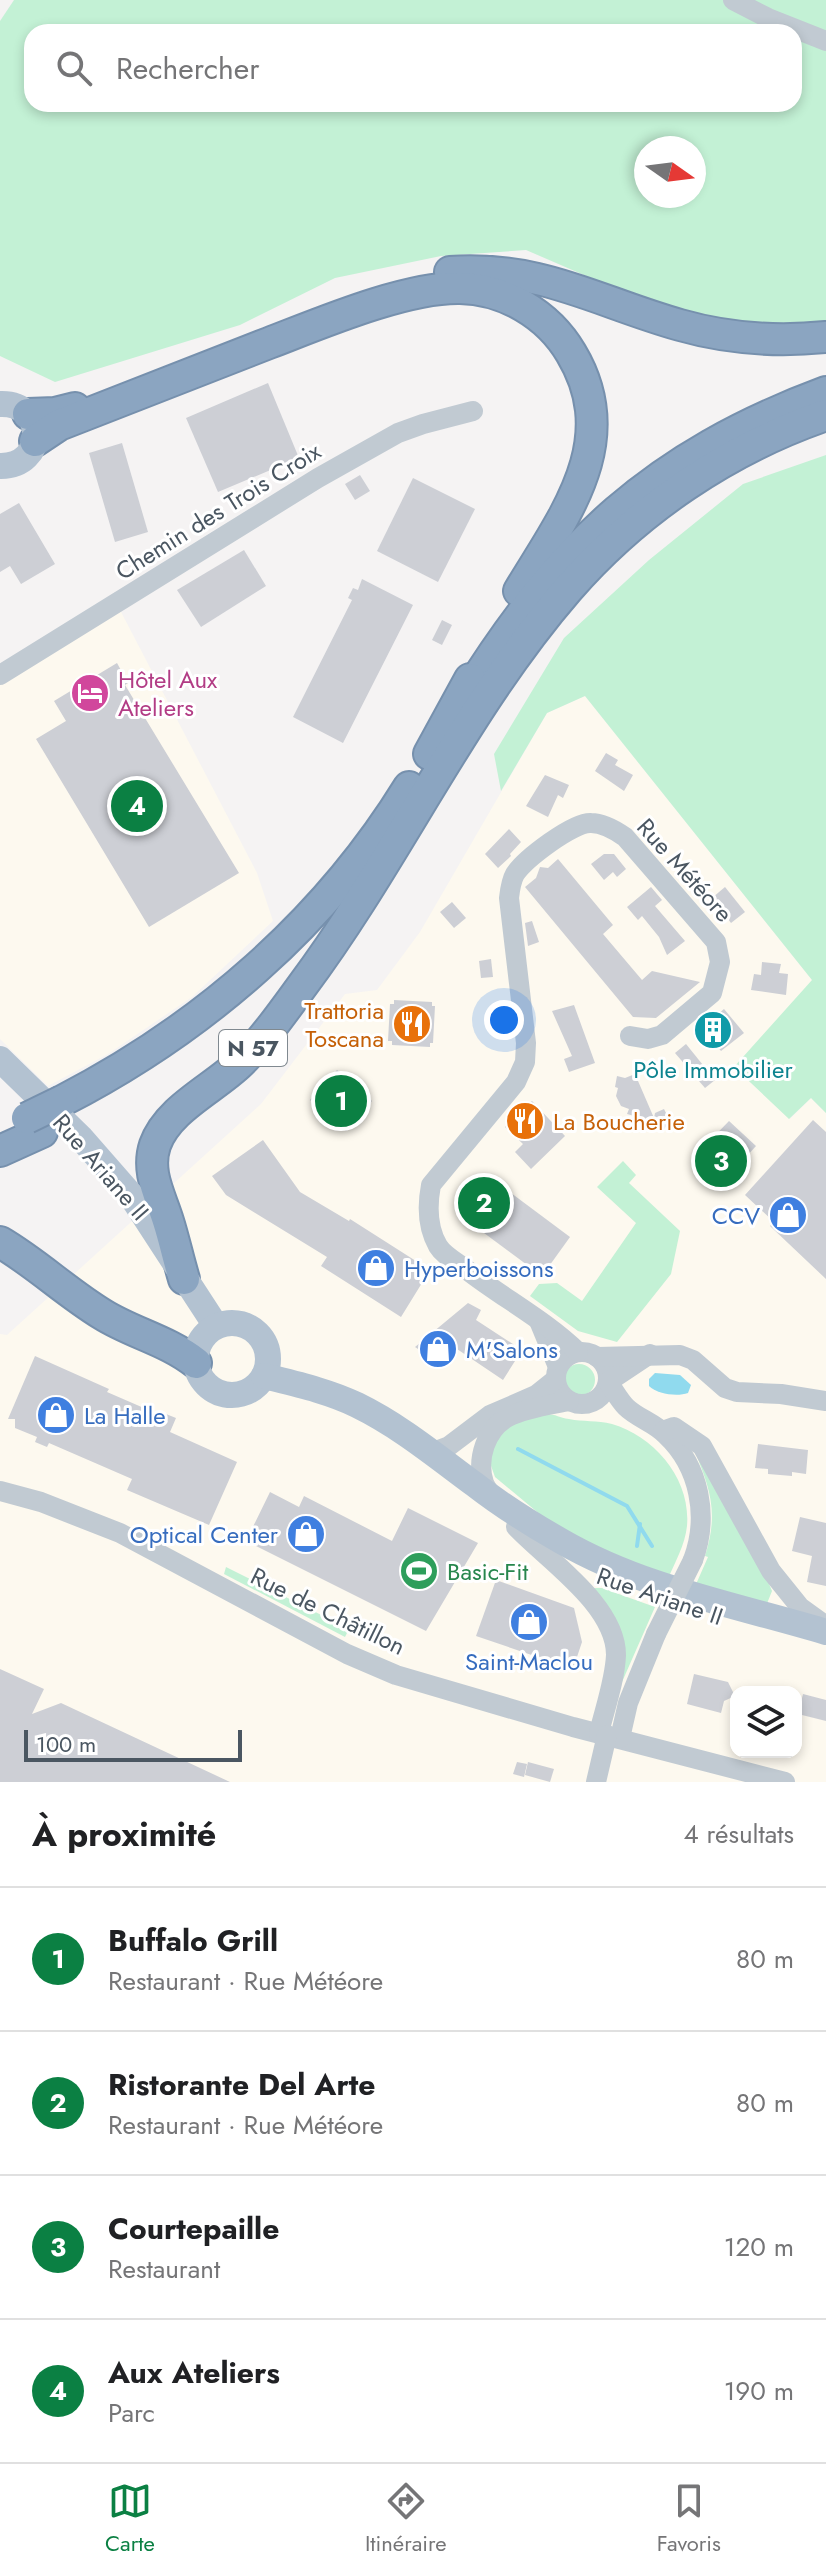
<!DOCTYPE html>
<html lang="fr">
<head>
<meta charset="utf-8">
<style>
	body { margin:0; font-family:Jost,sans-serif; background:#f2f2f2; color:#202124 }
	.controls { position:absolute; right:24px; bottom:24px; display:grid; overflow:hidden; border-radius:16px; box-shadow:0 4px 12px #0003 }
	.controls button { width:72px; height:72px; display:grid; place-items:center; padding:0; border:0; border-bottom:2px solid #e0e0e0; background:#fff; color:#202124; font:40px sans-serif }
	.compass { position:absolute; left:634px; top:136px; width:72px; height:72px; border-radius:50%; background:#fff; box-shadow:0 4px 12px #0003; rotate:104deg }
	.scale { position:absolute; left:24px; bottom:20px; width:218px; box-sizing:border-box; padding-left:8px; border:4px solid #4a5661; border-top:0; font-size:22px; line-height:28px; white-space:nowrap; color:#4a5661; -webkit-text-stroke:6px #fff; paint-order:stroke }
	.you { position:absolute; left:504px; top:1020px; width:28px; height:28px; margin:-20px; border:6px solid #fff; border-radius:50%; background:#1a73e8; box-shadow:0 0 0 12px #1a73e833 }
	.badge { display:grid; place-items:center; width:52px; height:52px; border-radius:50%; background:#0b8043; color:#fff; font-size:26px; font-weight:700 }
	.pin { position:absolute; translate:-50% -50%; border:4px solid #fff; box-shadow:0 2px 8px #0006 }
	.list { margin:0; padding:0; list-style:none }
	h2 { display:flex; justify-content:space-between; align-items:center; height:104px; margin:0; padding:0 32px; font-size:34px }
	h2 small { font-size:26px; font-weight:400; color:#757577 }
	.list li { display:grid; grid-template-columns:52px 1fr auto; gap:24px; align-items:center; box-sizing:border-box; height:144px; padding:0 32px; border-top:2px solid #e0e0e0 }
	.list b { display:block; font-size:30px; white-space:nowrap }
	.list p { margin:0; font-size:26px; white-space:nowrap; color:#757577 }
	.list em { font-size:26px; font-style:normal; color:#757577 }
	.icon { flex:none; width:44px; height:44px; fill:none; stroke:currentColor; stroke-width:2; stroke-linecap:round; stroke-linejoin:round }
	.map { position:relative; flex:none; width:826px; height:1782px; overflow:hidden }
	.search { position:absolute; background:#fff; box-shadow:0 4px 12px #0003; left:24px; right:24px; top:24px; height:88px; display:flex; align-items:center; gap:20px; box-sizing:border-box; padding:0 28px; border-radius:24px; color:#757577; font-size:30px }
	.sheet { height:680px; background:#fff }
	nav { display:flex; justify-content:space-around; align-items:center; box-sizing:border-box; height:112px; border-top:2px solid #e0e0e0; background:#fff; font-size:22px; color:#757577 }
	nav a { display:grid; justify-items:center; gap:4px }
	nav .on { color:#0b8043 }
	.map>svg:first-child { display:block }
	.commercial { fill:#fdf9ef; fill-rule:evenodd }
	.green { fill:#c3f1d5; fill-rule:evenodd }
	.water { fill:#90daee }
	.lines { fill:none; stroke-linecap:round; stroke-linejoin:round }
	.stream { stroke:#90daee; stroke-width:4 }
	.building { fill:#cdcfd5 }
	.highway-casing { stroke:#7690ad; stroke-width:34 }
	.minor { stroke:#c1cad2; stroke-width:20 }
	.major { stroke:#b3c2d1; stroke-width:26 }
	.highway { stroke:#8ba5c1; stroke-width:30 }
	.highway-bridge-casing { stroke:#7690ad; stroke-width:34; stroke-linecap:butt }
	.minor-bridge { stroke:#c1cad2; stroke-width:20 }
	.highway-bridge { stroke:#8ba5c1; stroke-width:30 }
	.labels { text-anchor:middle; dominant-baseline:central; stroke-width:6; stroke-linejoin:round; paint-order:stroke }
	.shield { fill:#fff; stroke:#808990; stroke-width:2 }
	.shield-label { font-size:22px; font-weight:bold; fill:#4a5661 }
	.street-label { font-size:24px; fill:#4a5661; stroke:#fff }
	.hotel-label { font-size:24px; fill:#b23c85; stroke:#fff; text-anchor:start }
	.food-label { font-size:24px; fill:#c56008; stroke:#fff; text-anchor:end }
	.culture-label { font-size:24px; fill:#0d838f; stroke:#fff }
	.shop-label { font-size:24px; fill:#366cbe; stroke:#fff; text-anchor:start }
	.leisure-label { font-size:24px; fill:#27864d; stroke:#fff; text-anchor:start }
</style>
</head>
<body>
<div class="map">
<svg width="826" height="1782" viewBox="0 0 826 1782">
	<rect width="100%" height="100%" fill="#f5f3f3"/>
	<!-- commercial -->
	<g class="commercial">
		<polygon points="120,610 257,873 273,921 192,997 108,1054 48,1086 0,1039 0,683"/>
		<path d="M585,696l227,284 -22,139 21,-21 15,15v669h-826v-448l7,1 254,-231 84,-110 32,-4 43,-58 127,-219zM736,1692h60v60h-60z"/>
	</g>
	<!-- green -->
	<g class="green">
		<path d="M14,0h812v323l-32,5 -89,-10 -91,-30 -88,-38 -85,6 -106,22 -95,47 -185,57 -55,-26v-335zM32,32h762v72h-762zM646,148h48v48h-48z"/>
		<polygon points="826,455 826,1113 811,1098 789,1119 734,1067 812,980 585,696 547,713 501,791 494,754 564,638 649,560 743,484"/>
		<polygon points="623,1161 636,1175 629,1183 680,1231 671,1274 617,1342 578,1331 530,1296 539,1284 557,1283 582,1301 636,1223 597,1187"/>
		<circle cx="579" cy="1380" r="16"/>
		<path d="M545,1414c12,0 14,4 24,5 14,3 28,1 43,5 43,13 79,55 75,102 -2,19 -12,36 -19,53l-62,-23 -58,-35 -53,-44 -5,-14 3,-17 10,-14 11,-9z"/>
		<path d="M694,1449l73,130 5,12 -6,15 -73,-15 15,-34 -3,-1c14,-44 5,-67 -11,-107z"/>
		<polygon points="226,1567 349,1629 345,1637 224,1574"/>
		<polygon points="588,1588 602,1588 655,1607 622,1682 621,1666"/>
	</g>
	<!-- water -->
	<path class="water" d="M655,1373l25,2 11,10 -3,8c-11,4 -31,1 -39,-7v-7z"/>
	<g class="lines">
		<!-- stream -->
		<g class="stream">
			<polyline points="518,1449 627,1506 652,1546"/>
			<polyline points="637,1546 640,1524"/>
		</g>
	</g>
	<!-- building -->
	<g class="building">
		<polygon points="268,383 299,458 218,492 186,418"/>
		<polygon points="122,443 148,532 115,542 89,453"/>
		<polygon points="360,475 370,491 355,500 345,484"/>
		<polygon points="413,478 475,509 438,582 377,551"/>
		<polygon points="19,503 55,564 21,584 10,566 0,572 0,514"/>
		<polygon points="244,550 266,586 201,627 177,590"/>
		<polygon points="362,579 413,605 343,743 293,717 352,600 348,598 353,588 358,590"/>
		<polygon points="442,620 452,625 442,645 432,640"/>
		<polygon points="117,663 128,683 125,685 239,873 149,927 36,739 66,721 54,701"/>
		<polygon points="606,753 618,760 615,765 633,775 624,791 595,771"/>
		<polygon points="545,775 569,785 563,798 558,795 548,817 526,806"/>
		<polygon points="509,829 521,842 510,854 511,856 498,868 485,854"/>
		<polygon points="604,854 614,854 626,869 617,877 613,872 604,880 591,864"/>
		<polygon points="558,859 613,925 603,934 642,980 652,971 700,982 656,1018 633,1017 525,887 536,878 540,867 548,868"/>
		<polygon points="651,887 662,900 655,906 685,941 667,955 659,937 642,916 638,920 627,907"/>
		<polygon points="725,887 745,912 731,923 712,898"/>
		<polygon points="452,902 466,918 454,928 440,912"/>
		<polygon points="532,921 539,942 528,946 525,923"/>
		<polygon points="491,959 493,977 481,978 479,961"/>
		<polygon points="762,962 781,964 779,973 788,974 786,995 751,990 754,974 761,975"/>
		<polygon points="394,1000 432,1002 432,1006 435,1006 433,1043 430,1043 430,1047 392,1045 392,1041 388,1041 390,1004 394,1004"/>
		<polygon points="574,1005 595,1063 569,1072 564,1059 572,1056 552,1011"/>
		<polygon points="724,1009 744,1033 721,1051 702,1028"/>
		<polygon points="686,1044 715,1080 705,1088 675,1053"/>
		<polygon points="337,1070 372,1101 346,1131 310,1100"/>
		<polygon points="635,1074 654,1118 655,1113 664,1109 670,1121 662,1132 650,1128 653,1121 627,1114 629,1109 621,1106 616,1096 618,1088 615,1087 617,1076 625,1078"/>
		<polygon points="532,1101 565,1136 531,1169 515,1152 523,1144 505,1127"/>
		<polygon points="813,1120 826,1132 826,1279 770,1226 774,1222 745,1195"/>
		<polygon points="729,1121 756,1146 727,1178 718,1178 708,1172 705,1157 699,1152"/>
		<polygon points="263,1140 300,1192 349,1221 350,1219 430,1270 401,1317 321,1266 327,1257 226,1195 212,1176"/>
		<polygon points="491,1178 570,1237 542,1276 457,1213 482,1180"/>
		<polygon points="468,1303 481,1310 476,1320 522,1350 503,1380 457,1349 445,1367 415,1347"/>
		<polygon points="35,1356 109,1389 107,1392 160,1415 161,1412 176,1418 170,1432 237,1462 209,1525 127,1490 132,1479 49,1443 47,1447 35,1442 37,1437 15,1428 15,1419 8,1419"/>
		<polygon points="758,1444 808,1450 806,1474 792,1472 792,1476 768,1474 768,1469 755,1468"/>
		<polygon points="270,1492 299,1507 304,1496 392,1541 408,1508 478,1543 426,1631 246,1541"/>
		<polygon points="800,1517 826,1523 826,1586 807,1582 812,1556 792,1551"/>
		<polygon points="496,1580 574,1608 582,1642 573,1669 476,1636"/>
		<polygon points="0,1669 44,1689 32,1714 61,1703 230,1782 0,1782"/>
		<polygon points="694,1674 728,1682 735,1696 724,1701 721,1713 687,1704"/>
		<polygon points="803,1694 826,1700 826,1721 798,1714"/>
		<polygon points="517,1762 527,1764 524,1777 513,1774"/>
		<polygon points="528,1762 554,1769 550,1782 525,1775"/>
	</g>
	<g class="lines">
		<defs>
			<g id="highway">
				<path d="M450,272c93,-6 145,29 230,53 49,14 96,17 146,12"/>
				<polyline points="28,414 55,413 75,408"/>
				<path d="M35,441l24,-16c70,-27 140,-54 210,-82 52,-20 136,-56 191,-55 45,1 88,26 111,65 53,88 -7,163 -52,238"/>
				<path d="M464,699c96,-155 190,-243 362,-307"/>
				<polyline points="429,754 470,679"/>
				<path d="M62,1101c140,-72 264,-179 347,-314"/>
				<polyline points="0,1151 42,1132"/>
				<path d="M0,1242c36,21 66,50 102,72 30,19 65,26 94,49"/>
				<path d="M184,1279c-6,-20 -10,-39 -16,-58 -8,-26 -22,-49 -13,-76 13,-37 60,-57 86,-83 23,-23 42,-50 61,-76 95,-127 161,-276 266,-397 69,-79 159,-140 258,-174"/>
			</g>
		</defs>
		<!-- highway casing -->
		<use href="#highway" class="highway-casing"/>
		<!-- minor -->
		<g class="minor">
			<polyline points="733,0 768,18 826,41"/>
			<polyline points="0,675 318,478 398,433 423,424 473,411"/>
			<polyline points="539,1321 558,1367"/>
			<circle cx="582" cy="1378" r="26"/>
			<path d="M578,1352c-33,-32 -75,-54 -111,-82 -9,-7 -23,-14 -29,-24 -11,-19 -11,-40 -7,-61l85,-103 9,-20 1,-19 -17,-145c1,-9 2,-17 6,-24 10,-15 58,-52 76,-51 12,0 24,7 34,14l91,105 4,20 -8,31 -50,42 -14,4 -18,-3"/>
			<path d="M650,1354l-42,28c6,8 11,18 18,25 11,11 29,16 40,28 34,32 43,82 27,125"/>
			<polyline points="597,1357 680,1355 693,1360 725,1388 737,1392 781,1394 826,1401"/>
			<polyline points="663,1431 674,1427 702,1446 771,1571 800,1607 826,1626"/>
			<polyline points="433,1452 449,1446 490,1415 536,1395 556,1379"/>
			<polyline points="0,1491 41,1502 120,1533 347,1654 396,1675 573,1727 785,1782"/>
			<path d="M494,1499c-3,-5 -8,-11 -10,-16 -8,-24 2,-54 24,-66 18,-9 42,-12 61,-16"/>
			<path d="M516,1527c31,33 100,78 100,128 -1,25 -11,53 -17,78"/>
			<polyline points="620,1738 628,1703 656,1634"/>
			<polyline points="596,1782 607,1735"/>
		</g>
		<!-- major -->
		<g class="major">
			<path d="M0,404c47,-2 47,63 0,62"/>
			<polyline points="0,1059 81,1138 130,1194 216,1326"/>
			<circle cx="232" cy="1359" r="36"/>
			<path d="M264,1376c32,8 64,15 93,29 43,21 79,51 117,79 27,21 57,40 87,57 81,47 175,64 265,91"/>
		</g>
		<!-- highway -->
		<use href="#highway" class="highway"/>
		<defs>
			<polyline id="highway-bridge" points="27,1118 62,1101"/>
		</defs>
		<!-- highway-bridge casing -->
		<use href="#highway-bridge" class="highway-bridge-casing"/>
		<!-- minor-bridge -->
		<polyline class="minor-bridge" points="656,1634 693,1560"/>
		<!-- highway-bridge -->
		<use href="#highway-bridge" class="highway-bridge"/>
	</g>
	<!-- icons -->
	<defs>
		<symbol id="hotel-disc" viewBox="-11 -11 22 22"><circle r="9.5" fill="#d1479c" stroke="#fff"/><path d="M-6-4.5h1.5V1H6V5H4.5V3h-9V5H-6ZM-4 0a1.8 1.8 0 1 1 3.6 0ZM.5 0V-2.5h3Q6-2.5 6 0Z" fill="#fff"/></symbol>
		<symbol id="restaurant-disc" viewBox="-11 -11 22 22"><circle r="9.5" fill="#e8710a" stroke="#fff"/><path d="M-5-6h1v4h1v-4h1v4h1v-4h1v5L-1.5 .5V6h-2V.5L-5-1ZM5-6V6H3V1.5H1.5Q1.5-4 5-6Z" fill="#fff"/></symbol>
		<symbol id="building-disc" viewBox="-11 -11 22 22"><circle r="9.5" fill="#0f9aa8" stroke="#fff"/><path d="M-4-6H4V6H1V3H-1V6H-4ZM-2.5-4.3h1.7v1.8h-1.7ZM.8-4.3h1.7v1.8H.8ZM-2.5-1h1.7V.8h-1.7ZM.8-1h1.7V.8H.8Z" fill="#fff"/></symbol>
		<symbol id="shop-disc" viewBox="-11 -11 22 22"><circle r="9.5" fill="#3f7fe0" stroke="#fff"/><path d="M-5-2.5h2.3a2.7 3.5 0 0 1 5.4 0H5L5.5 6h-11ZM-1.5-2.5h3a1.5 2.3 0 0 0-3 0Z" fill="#fff"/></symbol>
		<symbol id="stadium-disc" viewBox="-11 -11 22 22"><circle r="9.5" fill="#2e9e5b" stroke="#fff"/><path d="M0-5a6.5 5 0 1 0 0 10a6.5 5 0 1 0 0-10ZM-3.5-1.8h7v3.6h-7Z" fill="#fff"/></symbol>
	</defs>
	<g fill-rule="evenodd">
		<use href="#hotel-disc" x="68" y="671" width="44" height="44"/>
		<use href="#restaurant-disc" x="390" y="1002" width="44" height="44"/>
		<use href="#building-disc" x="691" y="1008" width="44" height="44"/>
		<use href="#restaurant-disc" x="503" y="1099" width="44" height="44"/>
		<use href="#shop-disc" x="766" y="1193" width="44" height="44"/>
		<use href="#shop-disc" x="354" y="1246" width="44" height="44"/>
		<use href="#shop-disc" x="416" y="1327" width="44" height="44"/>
		<use href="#shop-disc" x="34" y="1393" width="44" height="44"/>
		<use href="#shop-disc" x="284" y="1512" width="44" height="44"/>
		<use href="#stadium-disc" x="397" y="1549" width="44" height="44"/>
		<use href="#shop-disc" x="507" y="1600" width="44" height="44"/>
	</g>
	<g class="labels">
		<!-- shield labels -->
		<rect class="shield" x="219" y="1030" width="68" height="36" rx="6"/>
		<g class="shield-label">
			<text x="253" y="1048">N 57</text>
		</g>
		<!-- street labels -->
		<g class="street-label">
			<text transform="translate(218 511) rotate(-32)">Chemin des Trois Croix</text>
			<text transform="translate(685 870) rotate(48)">Rue Météore</text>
			<text transform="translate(101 1167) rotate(49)">Rue Ariane II</text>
			<text transform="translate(660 1596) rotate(19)">Rue Ariane II</text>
			<text transform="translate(328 1611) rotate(26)">Rue de Châtillon</text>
		</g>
		<!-- hotel labels -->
		<g class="hotel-label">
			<text x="118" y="679">Hôtel Aux<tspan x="118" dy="28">Ateliers</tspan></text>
		</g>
		<!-- food labels -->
		<g class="food-label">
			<text x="384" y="1010">Trattoria<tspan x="384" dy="28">Toscana</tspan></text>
			<text x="553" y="1121" text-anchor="start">La Boucherie</text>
		</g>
		<!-- culture labels -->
		<g class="culture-label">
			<text x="713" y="1069">Pôle Immobilier</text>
		</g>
		<!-- shop labels -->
		<g class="shop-label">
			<text x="760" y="1215" text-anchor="end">CCV</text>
			<text x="404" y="1268">Hyperboissons</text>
			<text x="466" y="1349">M'Salons</text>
			<text x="84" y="1415">La Halle</text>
			<text x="278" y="1534" text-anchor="end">Optical Center</text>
			<text x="529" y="1661" text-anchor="middle">Saint-Maclou</text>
		</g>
		<!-- leisure labels -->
		<g class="leisure-label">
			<text x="447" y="1571">Basic-Fit</text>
		</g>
	</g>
</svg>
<div class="controls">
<button><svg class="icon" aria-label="layers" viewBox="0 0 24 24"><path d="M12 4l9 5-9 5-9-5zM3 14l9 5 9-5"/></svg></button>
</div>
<svg class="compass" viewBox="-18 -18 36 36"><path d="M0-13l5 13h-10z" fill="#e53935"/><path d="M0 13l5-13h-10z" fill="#757577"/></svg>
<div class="scale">100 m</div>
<div class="you"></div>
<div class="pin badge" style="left:341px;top:1101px">1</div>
<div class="pin badge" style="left:484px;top:1203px">2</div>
<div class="pin badge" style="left:721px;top:1161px">3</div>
<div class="pin badge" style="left:137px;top:806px">4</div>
<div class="search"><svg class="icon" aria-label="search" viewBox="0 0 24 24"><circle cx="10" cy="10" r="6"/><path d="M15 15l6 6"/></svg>Rechercher</div>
</div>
<section class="sheet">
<h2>À proximité<small>4 résultats</small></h2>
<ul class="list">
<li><span class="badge">1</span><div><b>Buffalo Grill</b><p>Restaurant · Rue Météore</p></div><em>80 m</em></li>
<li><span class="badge">2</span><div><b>Ristorante Del Arte</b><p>Restaurant · Rue Météore</p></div><em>80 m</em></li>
<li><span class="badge">3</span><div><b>Courtepaille</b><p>Restaurant</p></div><em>120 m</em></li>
<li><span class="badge">4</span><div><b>Aux Ateliers</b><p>Parc</p></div><em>190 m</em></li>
</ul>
</section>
<nav>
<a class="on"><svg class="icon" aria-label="map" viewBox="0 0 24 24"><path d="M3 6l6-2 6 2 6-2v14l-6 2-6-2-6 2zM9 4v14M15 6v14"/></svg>Carte</a>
<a><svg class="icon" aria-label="directions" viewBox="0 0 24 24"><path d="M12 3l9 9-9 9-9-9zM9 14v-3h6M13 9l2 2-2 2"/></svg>Itinéraire</a>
<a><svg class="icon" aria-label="saved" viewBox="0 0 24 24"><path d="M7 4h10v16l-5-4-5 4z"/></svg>Favoris</a>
</nav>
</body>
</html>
